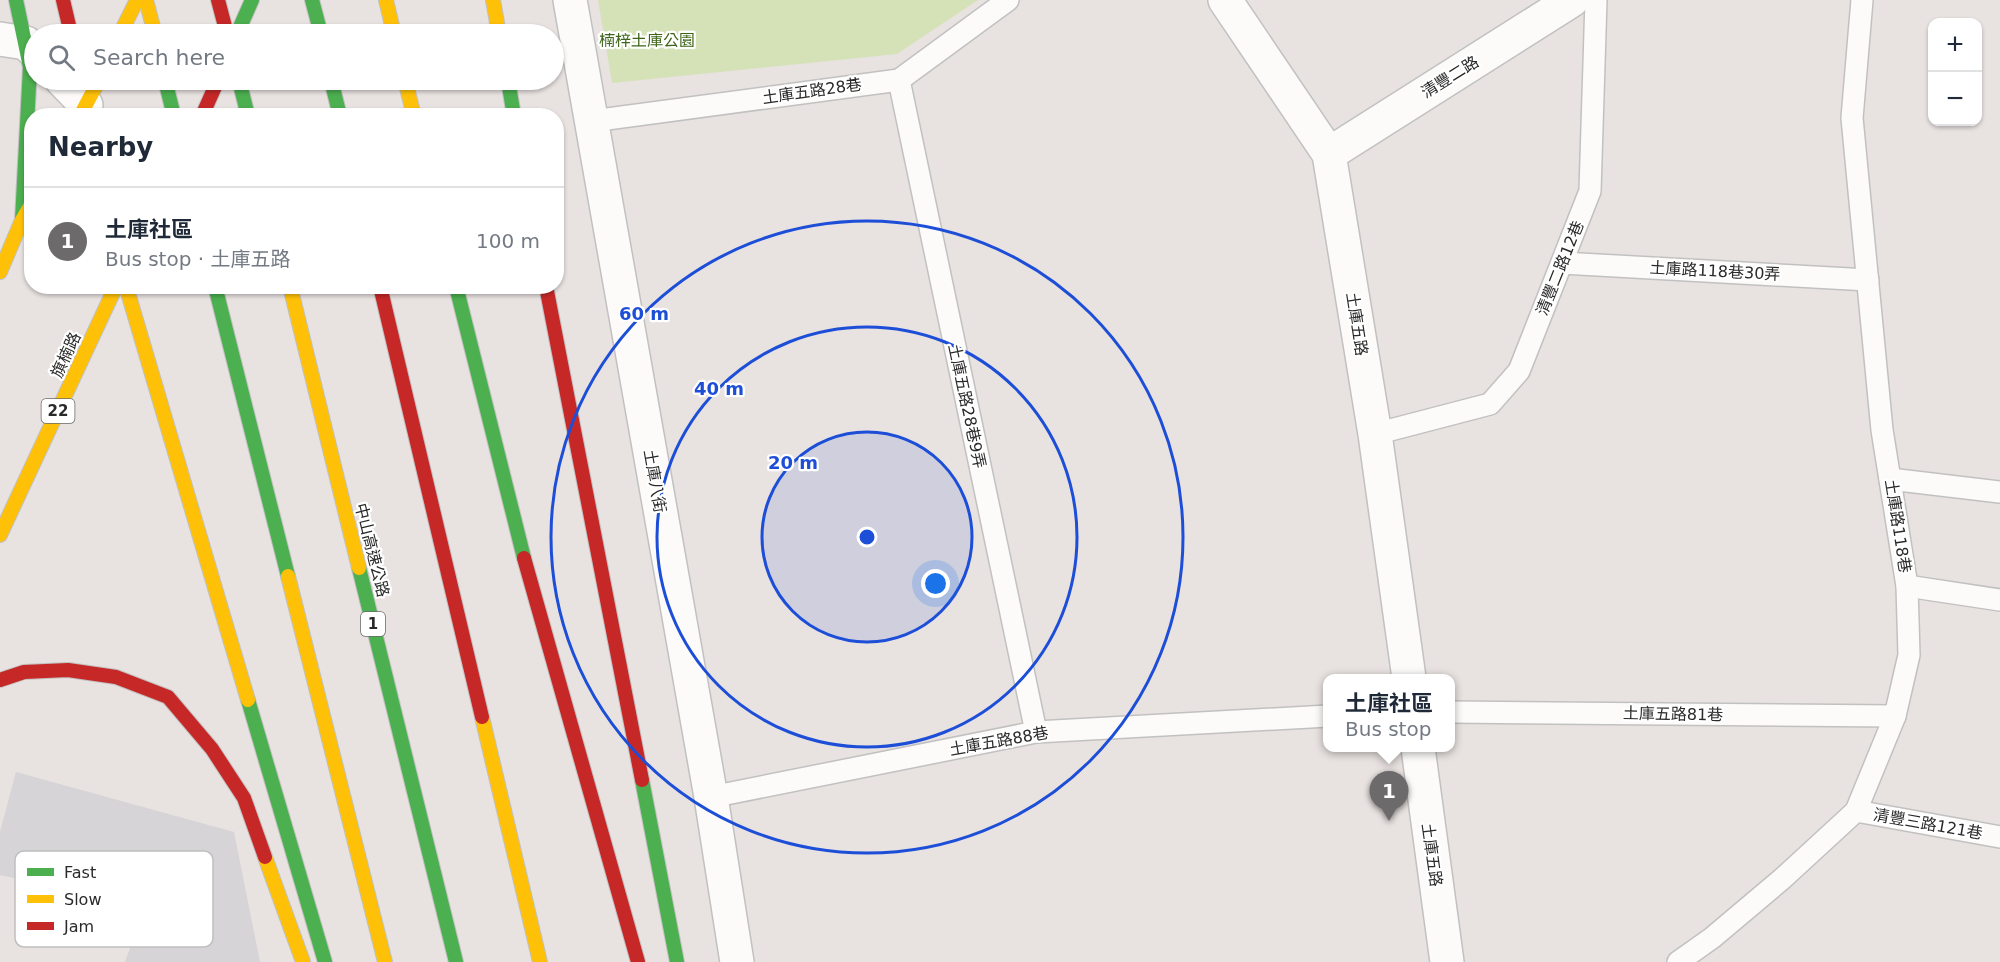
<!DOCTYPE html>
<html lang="en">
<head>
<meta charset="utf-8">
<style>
	body { margin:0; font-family:"DejaVu Sans","Noto Sans TC",sans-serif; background:#f6f6f7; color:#1f2937 }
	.controls { position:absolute; right:18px; top:18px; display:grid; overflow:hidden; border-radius:12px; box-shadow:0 2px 4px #0004 }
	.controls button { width:54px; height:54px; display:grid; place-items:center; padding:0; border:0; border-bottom:2px solid #e0e1e3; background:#fff; color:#1f2937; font:30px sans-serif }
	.you { position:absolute; left:936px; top:584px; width:21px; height:21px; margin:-15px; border:4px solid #fff; border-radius:50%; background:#1a73e8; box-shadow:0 0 0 9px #1a73e833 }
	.badge { display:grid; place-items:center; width:39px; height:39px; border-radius:50%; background:#6c6a6a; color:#fff; font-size:20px; font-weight:700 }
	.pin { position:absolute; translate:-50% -50px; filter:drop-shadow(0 2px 3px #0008) }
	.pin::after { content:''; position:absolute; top:32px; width:21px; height:18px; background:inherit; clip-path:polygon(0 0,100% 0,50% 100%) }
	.popup { position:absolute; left:1323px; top:674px; width:132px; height:78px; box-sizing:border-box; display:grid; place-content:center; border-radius:12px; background:#fff; filter:drop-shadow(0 2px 4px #0005); font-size:20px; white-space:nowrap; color:#747a83 }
	.popup b { font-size:22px; color:#1f2937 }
	.popup::after { content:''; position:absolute; left:50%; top:100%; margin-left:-12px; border:12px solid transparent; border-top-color:#fff }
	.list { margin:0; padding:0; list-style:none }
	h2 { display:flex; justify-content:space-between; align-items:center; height:78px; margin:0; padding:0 24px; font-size:26px }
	h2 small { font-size:20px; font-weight:400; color:#747a83 }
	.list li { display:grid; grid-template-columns:39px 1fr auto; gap:18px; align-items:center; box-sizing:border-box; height:108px; padding:0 24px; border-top:2px solid #e0e1e3 }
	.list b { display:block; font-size:22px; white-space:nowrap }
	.list p { margin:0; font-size:20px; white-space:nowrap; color:#747a83 }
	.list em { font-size:20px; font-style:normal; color:#747a83 }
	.icon { flex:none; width:33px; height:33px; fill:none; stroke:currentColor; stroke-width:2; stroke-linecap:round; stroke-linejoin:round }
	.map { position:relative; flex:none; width:2000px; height:962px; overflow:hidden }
	.search { position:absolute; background:#fff; box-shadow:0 2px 4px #0004; left:24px; top:24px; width:540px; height:66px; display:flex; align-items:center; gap:15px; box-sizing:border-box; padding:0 21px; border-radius:33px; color:#747a83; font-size:22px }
	.panel { position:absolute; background:#fff; box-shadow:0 2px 4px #0004; left:24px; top:108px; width:540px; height:186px; border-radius:24px }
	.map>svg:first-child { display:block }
	.industrial { fill:#d6d4d7 }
	.green { fill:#d5e2b8 }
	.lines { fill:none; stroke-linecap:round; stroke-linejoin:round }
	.lane-casing { stroke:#c2c1c1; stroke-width:24 }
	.street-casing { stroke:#c2c1c1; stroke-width:36 }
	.fast-casing { stroke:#c2c1c1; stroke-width:16 }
	.slow-casing { stroke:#c2c1c1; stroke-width:16 }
	.jam-casing { stroke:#c2c1c1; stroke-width:16 }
	.lane { stroke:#fcfbfa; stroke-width:21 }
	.street { stroke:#fcfbfa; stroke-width:33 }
	.fast { stroke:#4caf50; stroke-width:14 }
	.slow { stroke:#ffc107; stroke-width:14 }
	.jam { stroke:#c62828; stroke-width:14 }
	.ring { fill:none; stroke:#1d4ed8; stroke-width:3 }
	.labels { text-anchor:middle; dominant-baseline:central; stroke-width:4.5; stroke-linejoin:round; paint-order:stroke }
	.shield { fill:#fff; stroke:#6a6a6a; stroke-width:1.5 }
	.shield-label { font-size:15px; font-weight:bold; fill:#2a2a2a }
	.park-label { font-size:16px; fill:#3e661a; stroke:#fff }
	.street-label { font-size:16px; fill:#2a2a2a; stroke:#fff }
	.key { fill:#fff; stroke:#bfbfbf; stroke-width:1.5 }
	.key-label { font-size:16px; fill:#2a2a2a }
	.centre { fill:#1d4ed8; stroke:#fff; stroke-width:3 }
	.ring-label { font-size:18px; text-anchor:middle; font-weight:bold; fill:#1d4ed8; stroke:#fff; stroke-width:4.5; stroke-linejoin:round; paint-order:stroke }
</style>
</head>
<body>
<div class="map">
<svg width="2000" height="962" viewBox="0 0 2000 962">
	<rect width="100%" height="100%" fill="#e8e2e0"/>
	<!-- industrial -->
	<polygon class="industrial" points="16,772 234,832 260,962 125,962 145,907 0,875 0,832"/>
	<!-- green -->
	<polygon class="green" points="598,0 978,0 897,54 612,83"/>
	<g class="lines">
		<defs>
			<g id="lane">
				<polyline points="899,80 1036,732"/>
				<polyline points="592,121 899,80 1008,0"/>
				<polyline points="1562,263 1868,280"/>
				<polyline points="1375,434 1490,404 1519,371 1590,191 1596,0"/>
				<polyline points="1890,479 2000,492"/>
				<polyline points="1907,586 2000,600"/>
				<polyline points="1450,712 1895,716"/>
				<polyline points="711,797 1036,732 1328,716"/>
				<polyline points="1856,811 2000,837"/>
				<polyline points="1678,962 1712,938 1782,879 1856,811 1895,716 1909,655 1907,586 1882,430 1852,118 1862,0"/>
			</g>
			<g id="street">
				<polyline points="570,0 711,797 737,962"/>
				<polyline points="1225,0 1329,154 1375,434 1409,678"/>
				<polyline points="0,39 26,43 34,51"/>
				<polyline points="62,80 86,105"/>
				<polyline points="1329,154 1572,0"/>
				<polyline points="1418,748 1447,962"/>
			</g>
			<g id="fast">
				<polyline points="16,0 30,67 22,220"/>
				<polyline points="312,0 321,34"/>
				<polyline points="237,34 252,0"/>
				<polyline points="165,80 174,116"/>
				<polyline points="239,80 248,116"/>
				<polyline points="331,80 340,116"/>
				<polyline points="508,80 514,116"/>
				<polyline points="215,286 288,576"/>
				<polyline points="456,286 524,558"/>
				<polyline points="359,568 456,962"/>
				<polyline points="248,700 325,962"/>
				<polyline points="642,780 677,962"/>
			</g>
			<g id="slow">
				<polyline points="146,0 155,34"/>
				<polyline points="386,0 394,34"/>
				<polyline points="493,0 499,34"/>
				<polyline points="120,34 137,0"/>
				<polyline points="405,80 414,116"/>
				<polyline points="80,116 99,80"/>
				<polyline points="0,272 22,220 32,203"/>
				<polyline points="126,286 248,700"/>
				<polyline points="290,286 359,568"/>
				<polyline points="0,535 116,286"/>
				<polyline points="288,576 385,962"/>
				<polyline points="482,717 540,962"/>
				<polyline points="265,857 303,962"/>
			</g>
			<g id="jam">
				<polyline points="63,0 71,34"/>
				<polyline points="218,0 227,34"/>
				<polyline points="202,116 218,80"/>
				<polyline points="380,286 482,717"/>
				<polyline points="546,286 642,780"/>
				<polyline points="524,558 638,962"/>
				<polyline points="0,680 24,672 68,670 116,677 168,697 212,749 244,798 265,857"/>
			</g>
		</defs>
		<!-- lane casing -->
		<use href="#lane" class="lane-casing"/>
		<!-- street casing -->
		<use href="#street" class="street-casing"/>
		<!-- fast casing -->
		<use href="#fast" class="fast-casing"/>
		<!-- slow casing -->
		<use href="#slow" class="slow-casing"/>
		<!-- jam casing -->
		<use href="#jam" class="jam-casing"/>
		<!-- lane -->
		<use href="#lane" class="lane"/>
		<!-- street -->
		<use href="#street" class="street"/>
		<!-- fast -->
		<use href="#fast" class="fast"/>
		<!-- slow -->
		<use href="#slow" class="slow"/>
		<!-- jam -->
		<use href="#jam" class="jam"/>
	</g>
	<!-- distance rings -->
	<circle cx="867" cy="537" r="105" fill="#1d4ed8" fill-opacity=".12"/>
	<g class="ring">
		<circle cx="867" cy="537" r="105"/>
		<circle cx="867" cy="537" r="210"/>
		<circle cx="867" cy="537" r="316"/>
	</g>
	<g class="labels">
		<!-- shield labels -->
		<g class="shield">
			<rect x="41.5" y="399" width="33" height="24" rx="4.5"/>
			<rect x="361" y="612" width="24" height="24" rx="4.5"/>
		</g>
		<g class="shield-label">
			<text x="58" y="411">22</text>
			<text x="373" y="624">1</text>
		</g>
		<!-- park labels -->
		<g class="park-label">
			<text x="647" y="40">楠梓土庫公園</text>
		</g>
		<!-- street labels -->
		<g class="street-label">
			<text transform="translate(1450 77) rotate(-32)">清豐二路</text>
			<text transform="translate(812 91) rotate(-8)">土庫五路28巷</text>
			<text transform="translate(1560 268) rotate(-68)">清豐二路12巷</text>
			<text transform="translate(1715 271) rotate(3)">土庫路118巷30弄</text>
			<text transform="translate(1357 324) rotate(81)">土庫五路</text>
			<text transform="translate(66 355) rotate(-65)">旗楠路</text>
			<text transform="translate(967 406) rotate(78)">土庫五路28巷9弄</text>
			<text transform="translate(655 481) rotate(80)">土庫八街</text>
			<text transform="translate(1898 526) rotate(81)">土庫路118巷</text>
			<text transform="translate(372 550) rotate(76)">中山高速公路</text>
			<text transform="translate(1673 714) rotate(1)">土庫五路81巷</text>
			<text transform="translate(999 741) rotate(-10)">土庫五路88巷</text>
			<text transform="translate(1928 824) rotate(10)">清豐三路121巷</text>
			<text transform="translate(1432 855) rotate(82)">土庫五路</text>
		</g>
	</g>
	<!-- legend -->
	<rect x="15" y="851" width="198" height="96" rx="9" class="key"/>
	<rect x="27" y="868" width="27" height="8" fill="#4caf50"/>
	<rect x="27" y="895" width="27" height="8" fill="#ffc107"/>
	<rect x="27" y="922" width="27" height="8" fill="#c62828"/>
	<g class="key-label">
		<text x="64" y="878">Fast</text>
		<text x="64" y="905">Slow</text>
		<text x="64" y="932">Jam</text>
	</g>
	<circle cx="867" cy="537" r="9" class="centre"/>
	<g class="ring-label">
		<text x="644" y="320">60 m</text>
		<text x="719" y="395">40 m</text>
		<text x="793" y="469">20 m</text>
	</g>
</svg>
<div class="controls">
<button>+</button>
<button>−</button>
</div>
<div class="you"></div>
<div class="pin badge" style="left:1389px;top:821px">1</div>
<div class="popup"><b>土庫社區</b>Bus stop</div>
<div class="search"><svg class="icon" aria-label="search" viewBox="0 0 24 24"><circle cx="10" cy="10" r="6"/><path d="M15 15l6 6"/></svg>Search here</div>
<section class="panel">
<h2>Nearby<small></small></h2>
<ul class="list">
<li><span class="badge">1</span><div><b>土庫社區</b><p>Bus stop · 土庫五路</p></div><em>100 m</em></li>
</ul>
</section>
</div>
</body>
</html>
